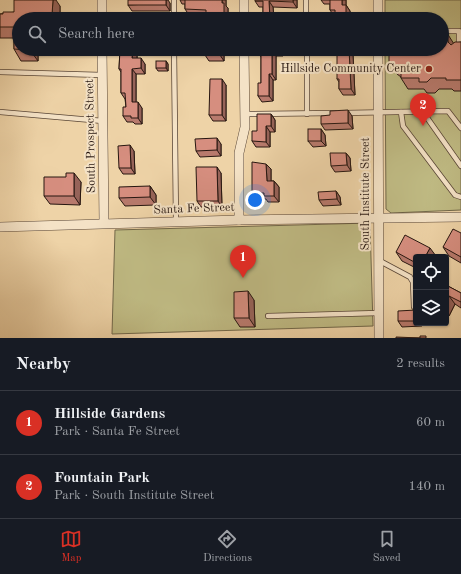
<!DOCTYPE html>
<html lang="en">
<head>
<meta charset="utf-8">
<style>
	body { margin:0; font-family:"Old Standard TT",serif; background:#20242c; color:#f1f3f6 }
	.controls { position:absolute; right:12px; bottom:12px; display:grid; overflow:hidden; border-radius:4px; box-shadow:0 1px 3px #0004 }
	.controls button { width:36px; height:36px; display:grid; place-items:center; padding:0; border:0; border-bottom:1px solid #363941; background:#171b24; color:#f1f3f6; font:20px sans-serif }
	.you { position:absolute; left:255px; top:200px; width:14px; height:14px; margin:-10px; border:3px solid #fff; border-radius:50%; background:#1a73e8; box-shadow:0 0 0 6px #1a73e833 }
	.badge { display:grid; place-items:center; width:26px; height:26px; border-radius:50%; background:#d93025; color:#fff; font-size:13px; font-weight:700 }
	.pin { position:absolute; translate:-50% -33px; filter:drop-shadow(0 1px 2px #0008) }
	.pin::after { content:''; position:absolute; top:21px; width:14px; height:12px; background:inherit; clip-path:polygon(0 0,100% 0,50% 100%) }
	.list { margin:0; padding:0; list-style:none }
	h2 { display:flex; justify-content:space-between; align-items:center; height:52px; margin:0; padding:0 16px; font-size:17px }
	h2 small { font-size:13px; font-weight:400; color:#9ea1a6 }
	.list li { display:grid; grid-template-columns:26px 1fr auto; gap:12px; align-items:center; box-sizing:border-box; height:64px; padding:0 16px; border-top:1px solid #363941 }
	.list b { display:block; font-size:15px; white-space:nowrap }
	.list p { margin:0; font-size:13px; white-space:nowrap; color:#9ea1a6 }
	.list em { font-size:13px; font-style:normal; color:#9ea1a6 }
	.icon { flex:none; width:22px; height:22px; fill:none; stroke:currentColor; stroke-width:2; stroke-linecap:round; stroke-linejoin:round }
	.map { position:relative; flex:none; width:461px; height:338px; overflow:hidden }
	.search { position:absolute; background:#171b24; box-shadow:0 1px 3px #0004; left:12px; right:12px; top:12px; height:44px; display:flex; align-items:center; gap:10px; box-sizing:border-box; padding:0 14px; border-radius:22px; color:#9ea1a6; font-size:15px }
	.sheet { height:180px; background:#171b24 }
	nav { display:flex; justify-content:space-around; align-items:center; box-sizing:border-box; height:56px; border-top:1px solid #363941; background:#171b24; font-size:11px; color:#9ea1a6 }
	nav a { display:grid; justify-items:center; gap:2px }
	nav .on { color:#d93025 }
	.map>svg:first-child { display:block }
	.green { fill:#bfba83; stroke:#72684a }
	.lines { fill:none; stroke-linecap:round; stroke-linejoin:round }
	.service-casing { stroke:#584536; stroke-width:6 }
	.minor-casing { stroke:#584536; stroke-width:10 }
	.service { stroke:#f4e2c6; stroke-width:4.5 }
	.minor { stroke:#f4e2c6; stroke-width:9 }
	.wall { fill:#b87a6d; stroke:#261610 }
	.shaded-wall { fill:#966359; stroke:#261610 }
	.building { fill:#d68e7f; stroke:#261610 }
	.poi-dot { fill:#8f2418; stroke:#f4e2c6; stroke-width:1.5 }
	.labels { text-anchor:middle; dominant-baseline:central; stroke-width:4; stroke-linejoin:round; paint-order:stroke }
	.poi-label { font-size:12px; fill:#261610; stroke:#f4e2c6; text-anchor:end }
	.street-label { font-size:12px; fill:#261610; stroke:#f4e2c6 }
</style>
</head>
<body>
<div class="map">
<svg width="461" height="338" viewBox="0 0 461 338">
	<rect width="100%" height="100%" fill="#eed3a7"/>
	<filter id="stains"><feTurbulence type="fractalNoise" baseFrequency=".005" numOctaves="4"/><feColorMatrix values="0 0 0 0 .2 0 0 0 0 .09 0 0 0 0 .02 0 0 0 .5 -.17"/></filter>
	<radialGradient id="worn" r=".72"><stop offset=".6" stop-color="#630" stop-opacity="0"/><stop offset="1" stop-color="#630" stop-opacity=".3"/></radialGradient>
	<!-- green -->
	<g class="green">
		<polygon points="385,0 461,0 461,210 391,213 386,209 385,49 442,49 442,19 385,19"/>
		<polygon points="370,223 373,326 112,334 115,230"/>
	</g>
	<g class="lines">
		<defs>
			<g id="service">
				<polyline points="306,0 306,19"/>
				<polyline points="174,19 174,0"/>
				<polyline points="442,31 459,31 459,48"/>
				<polyline points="174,49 176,222"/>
				<polyline points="307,49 307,114"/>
				<polyline points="0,72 102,75"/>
				<polyline points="0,112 103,121"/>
				<polyline points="401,112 403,126 455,195 461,197"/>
				<polyline points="423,112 461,166"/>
				<polyline points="344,113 448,111 461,128"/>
				<polyline points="245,114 335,113"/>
				<polyline points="378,260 410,277 413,282 414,307"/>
				<polyline points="268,316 379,313"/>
			</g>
			<g id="minor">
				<polyline points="102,0 102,19"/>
				<polyline points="244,0 244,19"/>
				<polyline points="378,0 378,19"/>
				<polyline points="102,49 104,223"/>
				<polyline points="378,49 379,338"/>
				<polyline points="239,220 239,153 245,127 244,49"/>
				<polyline points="0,227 239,220 461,217"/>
			</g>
		</defs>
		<!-- service casing -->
		<use href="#service" class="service-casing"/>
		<!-- minor casing -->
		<use href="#minor" class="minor-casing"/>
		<!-- service -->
		<use href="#service" class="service"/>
		<!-- minor -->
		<use href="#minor" class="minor"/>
	</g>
	<!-- wall -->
	<g class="wall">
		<polygon points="180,0 226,0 226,6 228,8 228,19 206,19 206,15 189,15 185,9 185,4 182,4"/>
		<polygon points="297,0 297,8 273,7 274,19 263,19 263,7 259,7 255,1"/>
		<polygon points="321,0 346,0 346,5 350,11 350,19 335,19 335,16 334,16 330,10 330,4 324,4"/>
		<polygon points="170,3 170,11 132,11 128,5"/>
		<polygon points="60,6 60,19 19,19 38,49 38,61 21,61 14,49 14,38 0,38 0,14"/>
		<polygon points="461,42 461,91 454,91 452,89 439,89 435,93 427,93 424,89 408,89 401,78 401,77 397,74 389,62 397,53"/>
		<polygon points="120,49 137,49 137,58 145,64 145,74 136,74 136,102 142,108 142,124 135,124 133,122 127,122 123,116 126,107 125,99 121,93 121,72 119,69"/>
		<polygon points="205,49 224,49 224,61 209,61 205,55"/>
		<polygon points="259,49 283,49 283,56 276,56 276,80 273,80 273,101 262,102 258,96 261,83 261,57 260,55"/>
		<polygon points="349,49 353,55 355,95 343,95 339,89 339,82 337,79"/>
		<polygon points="166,61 168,64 168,71 158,71 156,68"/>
		<polygon points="226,85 226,121 213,121 209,115"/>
		<polygon points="271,114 275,120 275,132 270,132 270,147 256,147 252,141 257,131"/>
		<polygon points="330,115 352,116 353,129 325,130 321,124"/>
		<polygon points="321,129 325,135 326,146 313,147 308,141"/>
		<polygon points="221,144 221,156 200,157 196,151"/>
		<polygon points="134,151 135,174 123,174 119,168"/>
		<polygon points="346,153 350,158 351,171 335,172 331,166"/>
		<polygon points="266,164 271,169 271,181 274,181 279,187 279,202 268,202 266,199 256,199 252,193"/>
		<polygon points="221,173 222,207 201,207 197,201"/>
		<polygon points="81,182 80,205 50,204 44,196"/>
		<polygon points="150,186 156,195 156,205 125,206 119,198"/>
		<polygon points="336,191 340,197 341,205 323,206 319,200"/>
		<polygon points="461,233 461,263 449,256 443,247"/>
		<polygon points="396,252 436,256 416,257 416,268 402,261"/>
		<polygon points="446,285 461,293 461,308 455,304 449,316 446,314"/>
		<polygon points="254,300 255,327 240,327 234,318"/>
		<polygon points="416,310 416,323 422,323 422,326 402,327 398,321"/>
	</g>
	<!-- shaded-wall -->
	<g class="shaded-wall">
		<polygon points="53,0 56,0 60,6 60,19 55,19 52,15"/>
		<polygon points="166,0 168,0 170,3 170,11 166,5"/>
		<polygon points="222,0 226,0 226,6 228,8 228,19 224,18"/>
		<polygon points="293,0 297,0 297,8 293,2"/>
		<polygon points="342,0 346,0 346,5 350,11 350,19 346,19 342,5"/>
		<polygon points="269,1 273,7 274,19 270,19"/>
		<polygon points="447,33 454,44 455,53 448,42"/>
		<polygon points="30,49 38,49 38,61 30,50"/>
		<polygon points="133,49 137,49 137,64 132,58"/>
		<polygon points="220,49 224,49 224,61 220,55"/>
		<polygon points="279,49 283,49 283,56 279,50"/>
		<polygon points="349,49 353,55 355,95 351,89"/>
		<polygon points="272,51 276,56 276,80 272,74"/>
		<polygon points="141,58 145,64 145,74 141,68"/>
		<polygon points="166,61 168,64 168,71 166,68"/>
		<polygon points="132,69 136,74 136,108 132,102"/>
		<polygon points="269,74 273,80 273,101 269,96"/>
		<polygon points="222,79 226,85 226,121 222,115"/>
		<polygon points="138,102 142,108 142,124 138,118"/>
		<polygon points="348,110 352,116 353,129 348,123"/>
		<polygon points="271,114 275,120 275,132 271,126"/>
		<polygon points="266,126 270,132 270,147 266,142"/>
		<polygon points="321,129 325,135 326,146 321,141"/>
		<polygon points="217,138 221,144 221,156 217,150"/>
		<polygon points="130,145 134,151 135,174 131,168"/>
		<polygon points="346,153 350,158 351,171 347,165"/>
		<polygon points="266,164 271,169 271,187 267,181"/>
		<polygon points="217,167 221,173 222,207 218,201"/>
		<polygon points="74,173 81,182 80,205 74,196"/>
		<polygon points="274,181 279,187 279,202 274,196"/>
		<polygon points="150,186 156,195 156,205 150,197"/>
		<polygon points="336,191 340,197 341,205 337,199"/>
		<polygon points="430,248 436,256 436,257 425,257"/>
		<polygon points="248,291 254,300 255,327 249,318"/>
		<polygon points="449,296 455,304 449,316 446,312 446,302"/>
	</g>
	<!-- building -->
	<g class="building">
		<polygon points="14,0 53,0 52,15 30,15 30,19 19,19 19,49 30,49 30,50 14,49 14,27 0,27 0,14 3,14 3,12 14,12"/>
		<rect x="128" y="0" width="38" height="5"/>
		<polygon points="185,0 222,0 222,3 224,3 224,18 210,19 210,18 206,18 206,10 185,9"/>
		<polygon points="255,0 293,0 293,2 269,1 270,19 263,19 263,1 255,1"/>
		<polygon points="330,0 342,0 342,5 346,5 346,19 335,19 335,10 330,10"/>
		<polygon points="442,33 447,33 448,42 451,45 455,42 461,42 461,80 446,80 446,78 431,78 427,82 419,82 419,78 401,78 401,66 392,66 389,62 389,53 397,53 396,49 442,49"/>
		<polygon points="120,49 133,49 132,58 141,58 141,68 132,69 132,102 138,102 138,118 131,118 131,116 123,116 123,107 126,107 125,93 121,93 121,69 119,69"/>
		<rect x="205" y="49" width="15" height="6"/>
		<polygon points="259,49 279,49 279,50 272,51 272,74 269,74 269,96 258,96 258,83 261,83 261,55 260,55"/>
		<polygon points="337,49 349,49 351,89 339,89 339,79 337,79"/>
		<rect x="156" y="61" width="10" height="7"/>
		<polygon points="210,79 222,79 222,115 209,115"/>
		<polygon points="348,110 348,123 321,124 321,116 330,115 330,111"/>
		<polygon points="257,114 271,114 271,126 266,126 266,142 252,141 252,131 257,131"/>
		<rect x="308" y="129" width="13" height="12"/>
		<polygon points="217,138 217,150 196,151 195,139"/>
		<polygon points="130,145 131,168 119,168 118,146"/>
		<polygon points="330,153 346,153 347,165 331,166"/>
		<polygon points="252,162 266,164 267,181 274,181 274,196 264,196 264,193 252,193"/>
		<polygon points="196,167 217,167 218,201 197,201"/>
		<polygon points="66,173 74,173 74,196 44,196 44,177 66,177"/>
		<polygon points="150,186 150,197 119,198 119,187"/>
		<polygon points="336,191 337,199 319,200 318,192"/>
		<polygon points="453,229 461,233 461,257 443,247"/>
		<polygon points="405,235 430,248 425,257 416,257 416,263 396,252"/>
		<polygon points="446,285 461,293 461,302 449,296 446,302"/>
		<polygon points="248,291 249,318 234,318 234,292"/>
		<polygon points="416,310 416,321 398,321 398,311"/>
		<polygon points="420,336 426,336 426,338 396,338 396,337 420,338"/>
	</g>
	<!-- markers -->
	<circle class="poi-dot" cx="429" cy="69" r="4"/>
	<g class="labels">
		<!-- poi labels -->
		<g class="poi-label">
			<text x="421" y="69">Hillside Community Center</text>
		</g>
		<!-- street labels -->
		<g class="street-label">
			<text transform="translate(91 136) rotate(-91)">South Prospect Street</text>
			<text transform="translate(366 194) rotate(-90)">South Institute Street</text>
			<text transform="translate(194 209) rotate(-2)">Santa Fe Street</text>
		</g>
	</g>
	<rect width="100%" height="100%" filter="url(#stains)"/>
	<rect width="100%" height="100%" fill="url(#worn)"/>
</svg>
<div class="controls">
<button><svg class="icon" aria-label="locate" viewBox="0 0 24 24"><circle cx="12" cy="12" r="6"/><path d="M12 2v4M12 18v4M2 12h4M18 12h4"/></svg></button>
<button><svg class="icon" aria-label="layers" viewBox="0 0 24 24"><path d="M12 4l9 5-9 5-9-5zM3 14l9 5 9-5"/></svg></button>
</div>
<div class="you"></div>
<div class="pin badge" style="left:243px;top:278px">1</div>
<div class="pin badge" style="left:423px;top:126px">2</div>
<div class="search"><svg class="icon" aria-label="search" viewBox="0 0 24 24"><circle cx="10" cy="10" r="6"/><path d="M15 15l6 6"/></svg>Search here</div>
</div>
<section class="sheet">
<h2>Nearby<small>2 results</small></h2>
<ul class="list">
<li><span class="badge">1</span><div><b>Hillside Gardens</b><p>Park · Santa Fe Street</p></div><em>60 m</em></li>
<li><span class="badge">2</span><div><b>Fountain Park</b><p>Park · South Institute Street</p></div><em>140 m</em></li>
</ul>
</section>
<nav>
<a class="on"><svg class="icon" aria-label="map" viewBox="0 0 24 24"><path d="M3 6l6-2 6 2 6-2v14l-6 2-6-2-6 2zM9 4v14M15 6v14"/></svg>Map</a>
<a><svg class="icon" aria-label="directions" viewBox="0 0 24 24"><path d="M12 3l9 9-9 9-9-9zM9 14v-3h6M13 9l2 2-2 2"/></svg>Directions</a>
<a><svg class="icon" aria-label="saved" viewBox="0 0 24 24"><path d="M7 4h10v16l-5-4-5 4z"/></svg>Saved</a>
</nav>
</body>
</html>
